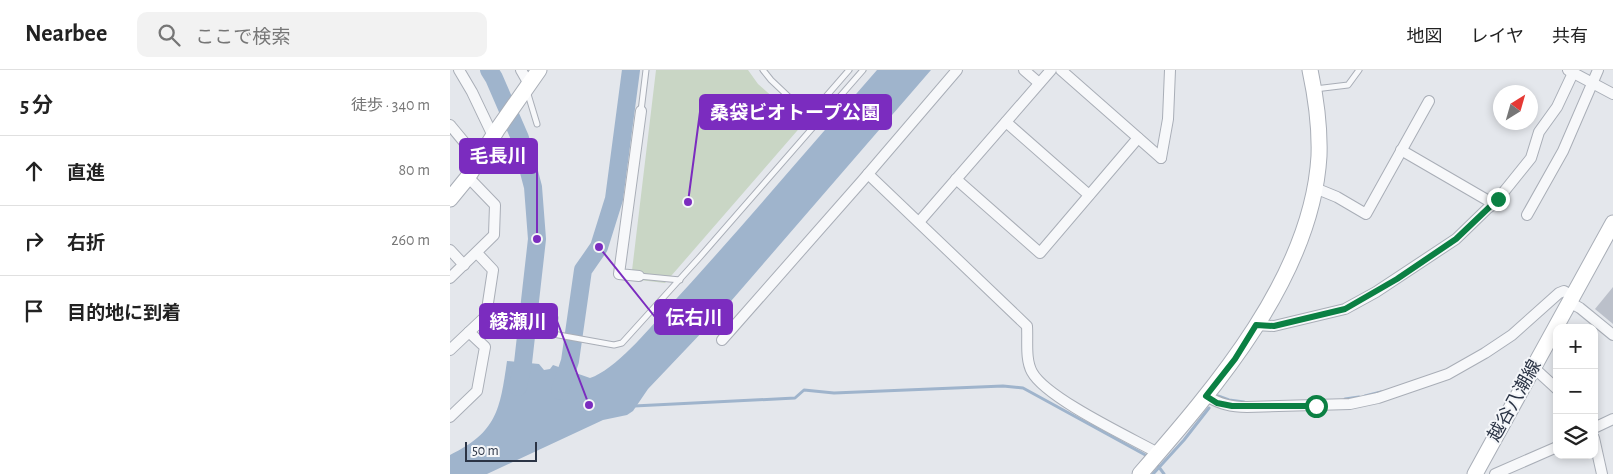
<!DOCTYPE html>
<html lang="ja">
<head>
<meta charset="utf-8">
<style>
	body { margin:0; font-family:"Alegreya Sans","Noto Sans JP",sans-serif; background:#f2f2f2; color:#222 }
	.controls { position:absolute; right:15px; bottom:15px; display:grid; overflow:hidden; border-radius:10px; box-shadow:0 2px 8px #0003 }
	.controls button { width:45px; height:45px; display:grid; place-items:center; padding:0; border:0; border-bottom:1px solid #e0e0e0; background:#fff; color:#222; font:25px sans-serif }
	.compass { position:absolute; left:1043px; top:15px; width:45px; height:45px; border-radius:50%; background:#fff; box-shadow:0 2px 8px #0003; rotate:37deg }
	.scale { position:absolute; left:15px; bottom:12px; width:72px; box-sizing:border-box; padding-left:5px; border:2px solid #2b3445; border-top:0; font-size:14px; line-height:18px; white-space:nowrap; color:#2b3445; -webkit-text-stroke:4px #f4f6f9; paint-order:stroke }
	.stop { position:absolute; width:15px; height:15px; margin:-11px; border:4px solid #0b8043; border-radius:50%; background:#fff }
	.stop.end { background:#0b8043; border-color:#fff; box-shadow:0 1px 5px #0008 }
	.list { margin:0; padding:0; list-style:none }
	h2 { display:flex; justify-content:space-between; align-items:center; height:65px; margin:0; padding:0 20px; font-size:21px }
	h2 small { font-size:16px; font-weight:400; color:#767676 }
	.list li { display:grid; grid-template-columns:32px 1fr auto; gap:15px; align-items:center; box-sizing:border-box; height:70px; padding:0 20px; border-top:1px solid #e0e0e0 }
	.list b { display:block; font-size:19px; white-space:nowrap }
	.list em { font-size:16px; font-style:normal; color:#767676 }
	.icon { flex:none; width:28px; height:28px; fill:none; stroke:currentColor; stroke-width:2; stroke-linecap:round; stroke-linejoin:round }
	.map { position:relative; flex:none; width:1163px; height:404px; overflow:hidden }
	header { display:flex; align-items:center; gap:30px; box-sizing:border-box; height:70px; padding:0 25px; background:#fff; border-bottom:1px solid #e0e0e0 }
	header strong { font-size:24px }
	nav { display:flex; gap:28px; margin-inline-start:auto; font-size:18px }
	.search { width:350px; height:45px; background:#f2f2f2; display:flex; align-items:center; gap:12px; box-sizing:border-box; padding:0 18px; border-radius:10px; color:#767676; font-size:19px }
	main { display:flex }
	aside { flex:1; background:#fff }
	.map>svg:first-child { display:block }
	.green { fill:#c9d6c5 }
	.water { fill:#9fb4cc }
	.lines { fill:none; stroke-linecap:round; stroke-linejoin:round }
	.stream { stroke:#9fb4cc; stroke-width:3 }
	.river { stroke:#9fb4cc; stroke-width:18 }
	.building { fill:#bbc0ca }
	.lane-casing { stroke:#a9aeb7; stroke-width:7 }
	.street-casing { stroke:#a9aeb7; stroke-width:12 }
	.secondary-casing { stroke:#a9aeb7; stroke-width:17 }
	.lane { stroke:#f7f8fa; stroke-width:5 }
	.street { stroke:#f7f8fa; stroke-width:10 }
	.secondary { stroke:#fff; stroke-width:15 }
	.route { stroke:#0b8043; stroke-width:6 }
	.labels { text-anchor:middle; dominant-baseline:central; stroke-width:4; stroke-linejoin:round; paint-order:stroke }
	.street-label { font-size:18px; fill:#2b3445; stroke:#f4f6f9 }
	.leader { fill:none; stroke:#7b2cbf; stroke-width:2 }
	.callout-dot { fill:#7b2cbf; stroke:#f4f6f9; stroke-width:2 }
	.callout { fill:#7b2cbf; stroke:#7b2cbf; stroke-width:2 }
	.callout-label { font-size:19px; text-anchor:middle; font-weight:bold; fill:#fff }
</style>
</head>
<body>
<header>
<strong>Nearbee</strong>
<div class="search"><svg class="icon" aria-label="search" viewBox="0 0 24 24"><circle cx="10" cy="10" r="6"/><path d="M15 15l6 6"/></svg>ここで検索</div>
<nav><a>地図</a><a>レイヤ</a><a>共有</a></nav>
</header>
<main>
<aside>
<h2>5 分<small>徒歩 · 340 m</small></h2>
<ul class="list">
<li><svg class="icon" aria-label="ahead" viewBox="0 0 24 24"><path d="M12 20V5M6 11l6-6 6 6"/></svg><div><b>直進</b></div><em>80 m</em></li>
<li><svg class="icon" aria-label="right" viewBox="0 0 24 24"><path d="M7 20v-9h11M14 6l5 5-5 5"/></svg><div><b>右折</b></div><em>260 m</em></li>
<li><svg class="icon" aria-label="arrive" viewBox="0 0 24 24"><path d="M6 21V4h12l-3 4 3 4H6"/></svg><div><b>目的地に到着</b></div></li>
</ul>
</aside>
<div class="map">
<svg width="1163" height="404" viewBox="0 0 1163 404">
	<rect width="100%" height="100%" fill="#e4e7ec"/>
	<!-- green -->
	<polygon class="green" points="206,0 298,0 308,14 353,54 215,213 181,209"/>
	<!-- water -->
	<path class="water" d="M427,0h54l-206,238 -77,81 -15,22 -6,4 -24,5 -116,54h-37v-19c47,-23 50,-45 57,-94l32,3 5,6 6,-1 3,-4 37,13c25,-8 58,-48 76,-68 72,-78 141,-160 211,-240z"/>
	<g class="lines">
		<!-- stream -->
		<g class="stream">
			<polyline points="768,326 779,330 794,332"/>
			<polyline points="915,326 931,322"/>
			<polyline points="895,329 909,327"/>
			<polyline points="184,336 345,328 354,320 384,323 553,316 573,318 699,387"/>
			<polyline points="706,393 714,404"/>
			<polyline points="703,404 734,370 759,338"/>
		</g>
		<!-- river -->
		<g class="river">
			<polyline points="39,0 44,8 70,68 83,117 87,169 73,293 68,317"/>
			<polyline points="110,321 120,291 133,200 149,177 164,129 181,0"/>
		</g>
	</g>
	<!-- building -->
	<polygon class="building" points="1163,217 1163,254 1145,239"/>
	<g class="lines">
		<defs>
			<g id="lane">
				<polyline points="313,0 321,10 359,46 399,0"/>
				<polyline points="865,19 898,15 909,0"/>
				<polyline points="77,21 87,54"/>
				<polyline points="191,41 196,0"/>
				<polyline points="189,206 230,210"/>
				<polyline points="105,248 103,264 164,275 172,273 249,188 413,0"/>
			</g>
			<g id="street">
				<polyline points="9,0 22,22 43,66"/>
				<polyline points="71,0 79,14"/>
				<polyline points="574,0 589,13"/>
				<polyline points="611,0 711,88"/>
				<polyline points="1118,0 1163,24"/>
				<polyline points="556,52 639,125"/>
				<polyline points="0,55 29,90"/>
				<polyline points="951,80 1044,134"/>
				<polyline points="711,88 718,49 720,0"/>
				<path d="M418,104l159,152c1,15 -2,33 5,46 14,26 97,65 126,81"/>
				<polyline points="506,109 590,183 688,68"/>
				<polyline points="865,118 887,127 916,144 979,31"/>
				<polyline points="1077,145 1113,81 1148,0"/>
				<polyline points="469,152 601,0"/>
				<polyline points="0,180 14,195"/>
				<polyline points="189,206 169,204 191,41"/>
				<polyline points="0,208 44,165 45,135 18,107"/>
				<polyline points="1119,232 1130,238 1163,265"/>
				<polyline points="806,255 824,256 895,239 926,222 1006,169 1038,138 1044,134 1081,88 1089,62 1107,37 1123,3"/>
				<polyline points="272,270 412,111 507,0"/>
				<polyline points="0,280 36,246 43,200 27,183"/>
				<polyline points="1083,297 1107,319"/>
				<path d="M756,326c14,8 25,11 41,11l103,-3 28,-6 70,-24 37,-21 27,-18 47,-42 5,-2 9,5"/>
				<polyline points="0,347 27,321 35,277 19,262"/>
				<polyline points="1144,358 1163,349"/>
				<polyline points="1144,368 1152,404"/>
				<polyline points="1045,404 1107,377"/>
			</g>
			<g id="secondary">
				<polyline points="0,129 18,107 47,60 89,0"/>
				<path d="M690,404c75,-86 172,-198 179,-318 1,-29 -3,-58 -9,-86"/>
				<polyline points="1025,404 1163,153"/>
			</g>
		</defs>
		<!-- lane casing -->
		<use href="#lane" class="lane-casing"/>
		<!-- street casing -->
		<use href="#street" class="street-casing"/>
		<!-- secondary casing -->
		<use href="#secondary" class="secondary-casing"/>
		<!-- lane -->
		<use href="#lane" class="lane"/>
		<!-- street -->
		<use href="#street" class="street"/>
		<!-- secondary -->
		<use href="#secondary" class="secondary"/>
	</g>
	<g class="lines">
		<!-- route -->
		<polyline class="route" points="866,336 782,336 767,333 756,326 785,289 806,255 824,256 895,239 947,209 1006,169 1048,129"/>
	</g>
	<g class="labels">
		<!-- street labels -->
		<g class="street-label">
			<text transform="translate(1065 331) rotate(-61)">越谷八潮線</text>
		</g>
	</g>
	<!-- callouts -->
	<path class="leader" d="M238 132L250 42M87 169L87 86M149 177L205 247M139 335L107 251"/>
	<g class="callout-dot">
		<circle cx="238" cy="132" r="5"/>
		<circle cx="87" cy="169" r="5"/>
		<circle cx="149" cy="177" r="5"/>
		<circle cx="139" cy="335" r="5"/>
	</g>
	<g class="callout">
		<rect x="250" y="25" width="191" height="34" rx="5"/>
		<rect x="10" y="69" width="77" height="34" rx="5"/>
		<rect x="205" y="230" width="77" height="34" rx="5"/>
		<rect x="30" y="234" width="77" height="34" rx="5"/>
	</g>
	<g class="callout-label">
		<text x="345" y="49">桑袋ビオトープ公園</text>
		<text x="48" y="92">毛長川</text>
		<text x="244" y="254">伝右川</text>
		<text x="68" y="258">綾瀬川</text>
	</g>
</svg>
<div class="controls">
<button>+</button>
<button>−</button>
<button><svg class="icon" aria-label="layers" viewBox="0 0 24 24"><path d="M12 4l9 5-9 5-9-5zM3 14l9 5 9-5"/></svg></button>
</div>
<svg class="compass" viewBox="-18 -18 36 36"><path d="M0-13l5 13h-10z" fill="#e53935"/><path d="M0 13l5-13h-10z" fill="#767676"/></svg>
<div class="scale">50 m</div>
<div class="stop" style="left:866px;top:336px"></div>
<div class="stop end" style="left:1048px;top:129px"></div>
</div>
</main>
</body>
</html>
